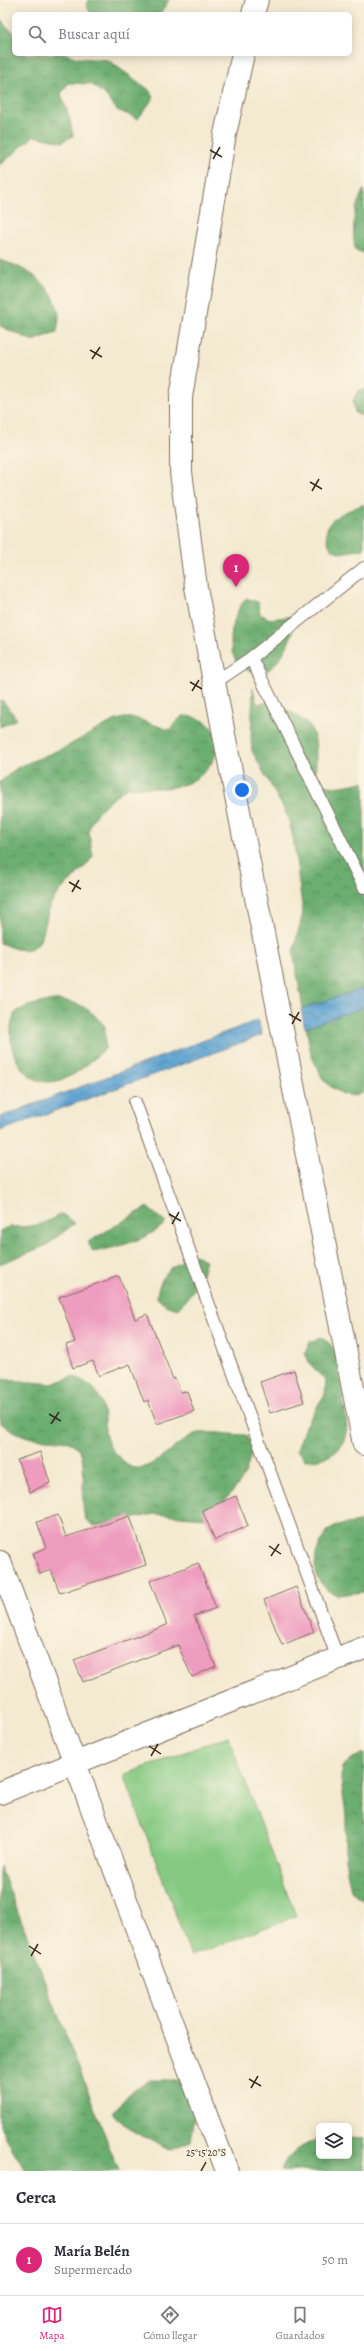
<!DOCTYPE html>
<html lang="es">
<head>
<meta charset="utf-8">
<style>
	body { margin:0; font-family:Alegreya,serif; background:#f2f2f3; color:#2b2b33 }
	.controls { position:absolute; right:12px; bottom:12px; display:grid; overflow:hidden; border-radius:6px; box-shadow:0 2px 10px #0003 }
	.controls button { width:36px; height:36px; display:grid; place-items:center; padding:0; border:0; border-bottom:1px solid #e1e1e2; background:#fff; color:#2b2b33; font:20px sans-serif }
	.you { position:absolute; left:242px; top:790px; width:14px; height:14px; margin:-10px; border:3px solid #fff; border-radius:50%; background:#1a73e8; box-shadow:0 0 0 6px #1a73e833 }
	.badge { display:grid; place-items:center; width:26px; height:26px; border-radius:50%; background:#db2777; color:#fff; font-size:13px; font-weight:700 }
	.pin { position:absolute; translate:-50% -33px; filter:drop-shadow(0 1px 2px #0008) }
	.pin::after { content:''; position:absolute; top:21px; width:14px; height:12px; background:inherit; clip-path:polygon(0 0,100% 0,50% 100%) }
	.list { margin:0; padding:0; list-style:none }
	h2 { display:flex; justify-content:space-between; align-items:center; height:52px; margin:0; padding:0 16px; font-size:17px }
	h2 small { font-size:13px; font-weight:400; color:#7c7c81 }
	.list li { display:grid; grid-template-columns:26px 1fr auto; gap:12px; align-items:center; box-sizing:border-box; height:72px; padding:0 16px; border-top:1px solid #e1e1e2 }
	.list b { display:block; font-size:15px; white-space:nowrap }
	.list p { margin:0; font-size:13px; white-space:nowrap; color:#7c7c81 }
	.list em { font-size:13px; font-style:normal; color:#7c7c81 }
	.icon { flex:none; width:22px; height:22px; fill:none; stroke:currentColor; stroke-width:2; stroke-linecap:round; stroke-linejoin:round }
	.map { position:relative; flex:none; width:364px; height:2171px; overflow:hidden }
	.search { position:absolute; background:#fff; box-shadow:0 2px 10px #0003; left:12px; right:12px; top:12px; height:44px; display:flex; align-items:center; gap:10px; box-sizing:border-box; padding:0 14px; border-radius:6px; color:#7c7c81; font-size:15px }
	.sheet { height:124px; background:#fff }
	nav { display:flex; justify-content:space-around; align-items:center; box-sizing:border-box; height:56px; border-top:1px solid #e1e1e2; background:#fff; font-size:11px; color:#7c7c81 }
	nav a { display:grid; justify-items:center; gap:2px }
	nav .on { color:#db2777 }
	.map>svg:first-child { display:block }
	.forest { fill:url(#forest-crowns); stroke:#546c47 }
	.garden { fill:#85c982; stroke:#607a50 }
	.water { fill:url(#water-waves); stroke:#4b6678 }
	.building { fill:#ee9cbf }
	.lines { fill:none; stroke-linecap:round; stroke-linejoin:round }
	.service-casing { stroke:#7c6d5d; stroke-width:14 }
	.minor-casing { stroke:#7c6d5d; stroke-width:24 }
	.tertiary-casing { stroke:#7c6d5d; stroke-width:24 }
	.service { stroke:#fff; stroke-width:12 }
	.minor { stroke:#fff; stroke-width:22 }
	.tertiary { stroke:#fff; stroke-width:22 }
	.ticks { fill:none; stroke:#3b2a1e; stroke-width:1.5 }
	.ticks-label { font-size:10px; text-anchor:middle; fill:#3b2a1e; stroke:#fcf5e5; stroke-width:4; stroke-linejoin:round; paint-order:stroke }
</style>
</head>
<body>
<div class="map">
<svg width="364" height="2171" viewBox="0 0 364 2171">
	<defs>
		<pattern id="forest-crowns" width="20" height="18" patternUnits="userSpaceOnUse"><rect width="20" height="18" fill="#6cad70"/><path d="M2 6a3 3 0 1 1 6 0M12 15a3 3 0 1 1 6 0" fill="none" stroke="#5a8d5b"/></pattern>
		<pattern id="water-waves" width="16" height="10" patternUnits="userSpaceOnUse"><rect width="16" height="10" fill="#5ba1d1"/><path d="M0 5q4-4 8 0t8 0" fill="none" stroke="#4c83a9"/></pattern>
	</defs>
	<rect width="100%" height="100%" fill="#fcf5e5"/>
	<filter id="ink" filterUnits="userSpaceOnUse"><feTurbulence type="fractalNoise" baseFrequency=".025" numOctaves="2"/><feDisplacementMap in="SourceGraphic" scale="8" xChannelSelector="R" yChannelSelector="G"/><feConvolveMatrix kernelMatrix="1 2 1 2 8 2 1 2 1" color-interpolation-filters="sRGB"/></filter>
	<filter id="wash" filterUnits="userSpaceOnUse"><feTurbulence type="fractalNoise" baseFrequency=".012" numOctaves="4" result="noise"/><feDisplacementMap in="SourceGraphic" scale="16" xChannelSelector="R" yChannelSelector="G"/><feGaussianBlur stdDeviation="0.9" result="paint"/><feColorMatrix in="noise" values="0 0 0 0 0 0 0 0 0 0 0 0 0 0 0 0 0 1.4 0 .05"/><feComposite in="paint" operator="in"/></filter>
	<g filter="url(#wash)">
		<rect width="100%" height="100%" fill="#f4ead1"/>
		<!-- forest -->
		<g class="forest">
			<polygon points="88,0 169,0 160,14 91,14 86,5"/>
			<polygon points="0,18 7,28 14,32 14,54 66,54 78,58 108,60 148,89 154,97 138,119 117,110 105,95 91,84 68,83 61,94 69,116 73,136 62,142 34,136 0,165"/>
			<path d="M364,189v64l-9,-3c-3,-23 -2,-40 9,-61z"/>
			<path d="M0,260c25,7 52,23 58,50 2,6 0,15 -1,22l-24,9 -33,-15z"/>
			<polygon points="364,389 364,417 355,413 353,401 358,391"/>
			<path d="M364,504v45l-23,4 -10,-4c-15,-30 11,-35 33,-45z"/>
			<path d="M246,598l12,4 2,12 10,5 26,-3c-4,23 -13,48 -36,59 -7,-3 -14,-4 -20,-10 -17,-15 -7,-52 6,-67z"/>
			<path d="M253,688l4,16c4,-1 9,-2 12,-1 10,1 38,17 42,25 7,12 5,36 4,50 16,15 30,6 49,4v310l-9,4 -12,-2 -12,-7 -9,-9 -11,-23 -18,-104 10,-38 -10,-76 -6,-22 -35,-64 -1,-12z"/>
			<polygon points="0,700 3,701 17,719 0,727"/>
			<path d="M182,716c49,0 44,53 3,68 -18,7 -40,3 -58,3 -14,12 -39,27 -38,47 1,7 3,15 4,22 -11,18 -31,28 -42,48 -7,12 -4,37 -19,44 -10,5 -22,-1 -32,-5v-161l18,-15 48,-20 47,-26 11,-3h11l34,12z"/>
			<path d="M53,1000c27,2 34,6 52,26v23c-12,10 -24,23 -39,29 -42,19 -66,-34 -51,-65 9,-8 26,-10 38,-13z"/>
			<path d="M147,1207l19,16c-19,17 -47,24 -73,29l-5,-10z"/>
			<path d="M62,1214l13,9 -28,22 -47,19v-33c11,-7 18,-3 30,-5 12,-1 22,-7 32,-12z"/>
			<path d="M195,1255l11,5 -6,22 -22,27 -13,-4 -8,-7c2,-25 16,-34 38,-43z"/>
			<path d="M321,1337l9,7 7,10 10,73c-3,26 -18,33 -42,33l-8,-10 8,-24 20,-32 1,-13 -16,-17 -5,-11 5,-11z"/>
			<path d="M74,1376c7,4 15,8 20,13 17,18 3,48 22,65 4,4 9,10 13,12 21,11 48,-26 66,-32 10,-4 39,1 51,1l7,11 -7,26 -7,12 -24,28 -10,6 -50,-4 -61,12 -9,-7c-5,-20 1,-43 -3,-62 -6,-24 -37,-15 -54,-20 -11,-3 -19,-9 -28,-14v-44l52,5z"/>
			<polygon points="364,1521 364,1592 337,1595 326,1589 317,1578 315,1566 316,1553 327,1531 339,1525"/>
			<polygon points="364,1753 364,1901 351,1891 346,1866 346,1816 341,1780 342,1767 353,1758"/>
			<polygon points="0,1866 119,2171 26,2171 0,2129"/>
			<polygon points="150,2080 176,2080 199,2093 191,2141 169,2150 129,2129 112,2113 129,2094"/>
			<path d="M349,2137l15,1v33h-83c5,-18 18,-23 34,-31h4v16h30z"/>
		</g>
		<!-- garden -->
		<polygon class="garden" points="228,1736 296,1916 191,1956 124,1775"/>
		<!-- water -->
		<g class="water">
			<polygon points="364,988 364,1007 305,1028 301,1009"/>
			<polygon points="258,1020 262,1035 0,1131 0,1117"/>
		</g>
		<g id="blocks">
			<!-- building -->
			<g class="building">
				<polygon points="119,1276 135,1319 147,1314 173,1379 175,1378 181,1392 187,1391 194,1411 157,1424 148,1400 144,1402 130,1364 99,1376 93,1361 73,1368 66,1345 75,1342 59,1297"/>
				<polygon points="294,1370 304,1402 270,1413 260,1382"/>
				<polygon points="40,1452 50,1483 30,1492 17,1460"/>
				<polygon points="236,1496 248,1526 215,1540 202,1510"/>
				<polygon points="58,1515 66,1537 130,1516 146,1565 60,1593 51,1570 40,1574 33,1553 46,1548 37,1522"/>
				<polygon points="198,1563 216,1608 194,1616 216,1666 192,1677 178,1645 83,1682 74,1660 167,1625 150,1581"/>
				<polygon points="296,1587 314,1632 282,1645 264,1600"/>
			</g>
		</g>
	</g>
	<g filter="url(#ink)">
		<use href="#blocks" fill-opacity="0" stroke="#7c6d5d" stroke-width="1"/>
		<g class="lines">
			<defs>
				<g id="service">
					<polyline points="251,658 364,887"/>
					<polyline points="214,683 251,658 364,568"/>
					<polyline points="135,1102 338,1659"/>
				</g>
				<g id="minor">
					<polyline points="0,1562 227,2171"/>
					<polyline points="0,1793 364,1648"/>
				</g>
				<g id="tertiary">
					<polyline points="253,14 257,0"/>
					<polyline points="243,54 225,134 181,397 181,472 196,587 231,771 364,1444"/>
				</g>
			</defs>
			<!-- service casing -->
			<use href="#service" class="service-casing"/>
			<!-- minor casing -->
			<use href="#minor" class="minor-casing"/>
			<!-- tertiary casing -->
			<use href="#tertiary" class="tertiary-casing"/>
			<!-- service -->
			<use href="#service" class="service"/>
			<!-- minor -->
			<use href="#minor" class="minor"/>
			<!-- tertiary -->
			<use href="#tertiary" class="tertiary"/>
		</g>
	</g>
	<!-- ticks -->
	<path class="ticks" d="M210,150l12,7M213,159l7,-12M90,350l12,7M92,359l8,-12M310,482l12,7M312,491l7,-12M190,682l12,7M192,691l7,-11M69,882l12,7M72,892l7,-12M289,1014l12,7M292,1024l7,-12M169,1214l12,7M172,1224l7,-12M49,1414l12,7M51,1424l8,-12M269,1546l12,8M271,1556l8,-12M149,1746l12,8M151,1756l7,-12M29,1946l12,8M31,1956l7,-12M249,2079l12,7M251,2088l7,-12M201,2171l5,-9"/>
	<g class="ticks-label">
		<text x="206" y="2156">25°15'20"S</text>
	</g>
</svg>
<div class="controls">
<button><svg class="icon" aria-label="layers" viewBox="0 0 24 24"><path d="M12 4l9 5-9 5-9-5zM3 14l9 5 9-5"/></svg></button>
</div>
<div class="you"></div>
<div class="pin badge" style="left:236px;top:587px">1</div>
<div class="search"><svg class="icon" aria-label="search" viewBox="0 0 24 24"><circle cx="10" cy="10" r="6"/><path d="M15 15l6 6"/></svg>Buscar aquí</div>
</div>
<section class="sheet">
<h2>Cerca<small></small></h2>
<ul class="list">
<li><span class="badge">1</span><div><b>María Belén</b><p>Supermercado</p></div><em>50 m</em></li>
</ul>
</section>
<nav>
<a class="on"><svg class="icon" aria-label="map" viewBox="0 0 24 24"><path d="M3 6l6-2 6 2 6-2v14l-6 2-6-2-6 2zM9 4v14M15 6v14"/></svg>Mapa</a>
<a><svg class="icon" aria-label="directions" viewBox="0 0 24 24"><path d="M12 3l9 9-9 9-9-9zM9 14v-3h6M13 9l2 2-2 2"/></svg>Cómo llegar</a>
<a><svg class="icon" aria-label="saved" viewBox="0 0 24 24"><path d="M7 4h10v16l-5-4-5 4z"/></svg>Guardados</a>
</nav>
</body>
</html>
